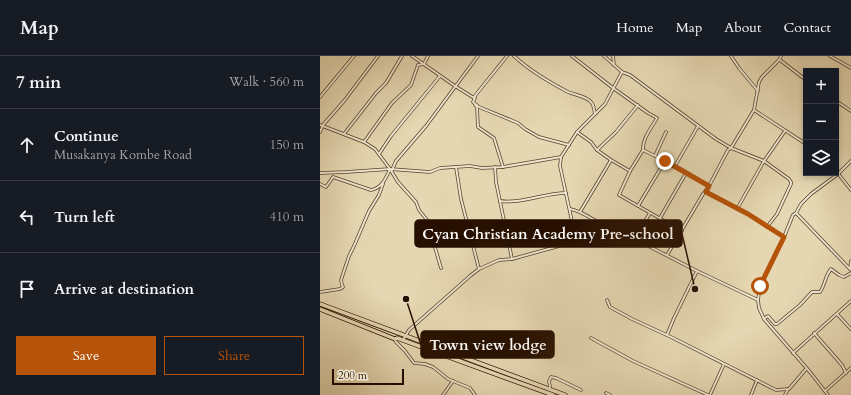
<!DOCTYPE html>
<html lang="en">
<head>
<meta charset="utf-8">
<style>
	body { margin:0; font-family:Cardo,serif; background:#242831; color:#f1f3f6 }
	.controls { position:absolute; right:12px; top:12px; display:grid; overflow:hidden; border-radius:0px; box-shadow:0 2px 6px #0003 }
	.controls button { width:36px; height:36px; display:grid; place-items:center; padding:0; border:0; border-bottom:1px solid #363941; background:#171b24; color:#f1f3f6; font:20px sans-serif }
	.scale { position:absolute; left:12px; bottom:10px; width:72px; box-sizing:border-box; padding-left:4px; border:2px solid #260f00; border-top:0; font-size:11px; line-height:14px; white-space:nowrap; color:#260f00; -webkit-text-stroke:3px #eee5cd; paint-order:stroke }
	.stop { position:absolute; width:12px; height:12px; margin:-9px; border:3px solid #b45309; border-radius:50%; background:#fff }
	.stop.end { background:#b45309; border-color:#fff; box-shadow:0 1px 4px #0008 }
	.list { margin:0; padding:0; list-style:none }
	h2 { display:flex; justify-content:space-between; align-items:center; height:52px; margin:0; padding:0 16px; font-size:17px }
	h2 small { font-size:13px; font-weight:400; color:#9ea1a6 }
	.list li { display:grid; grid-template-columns:26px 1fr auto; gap:12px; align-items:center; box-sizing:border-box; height:72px; padding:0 16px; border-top:1px solid #363941 }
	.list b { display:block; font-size:15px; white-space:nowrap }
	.list p { margin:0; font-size:13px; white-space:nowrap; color:#9ea1a6 }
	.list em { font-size:13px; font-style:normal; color:#9ea1a6 }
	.actions { display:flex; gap:8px; padding:12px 16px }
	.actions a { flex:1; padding:9px 0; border:1px solid #b45309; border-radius:0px; text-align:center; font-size:14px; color:#b45309 }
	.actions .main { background:#b45309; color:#fff }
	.icon { flex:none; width:22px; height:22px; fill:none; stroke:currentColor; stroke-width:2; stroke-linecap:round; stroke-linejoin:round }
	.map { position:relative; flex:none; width:531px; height:339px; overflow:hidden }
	header { display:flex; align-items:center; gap:24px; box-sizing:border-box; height:56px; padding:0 20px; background:#171b24; border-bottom:1px solid #363941 }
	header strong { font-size:19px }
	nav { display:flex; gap:22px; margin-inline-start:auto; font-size:14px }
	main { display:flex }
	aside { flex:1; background:#171b24 }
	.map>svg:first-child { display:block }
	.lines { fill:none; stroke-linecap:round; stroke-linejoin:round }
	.minor-casing { stroke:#56412c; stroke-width:3.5 }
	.trunk-casing { stroke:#260f00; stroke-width:5 }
	.minor { stroke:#eee5cd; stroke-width:2 }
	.trunk { stroke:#e5d7b2; stroke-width:3.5 }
	.route { stroke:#b45309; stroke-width:5 }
	.leader { fill:none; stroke:#260f00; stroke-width:1.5 }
	.callout-dot { fill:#260f00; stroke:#eee5cd; stroke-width:1.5 }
	.callout { fill:#260f00; stroke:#260f00; stroke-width:1.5 }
	.callout-label { font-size:15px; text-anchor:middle; font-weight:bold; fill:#fff }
</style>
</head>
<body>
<header>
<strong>Map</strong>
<nav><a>Home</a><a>Map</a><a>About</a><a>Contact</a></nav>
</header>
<main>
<aside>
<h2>7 min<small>Walk · 560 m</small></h2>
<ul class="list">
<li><svg class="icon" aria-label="ahead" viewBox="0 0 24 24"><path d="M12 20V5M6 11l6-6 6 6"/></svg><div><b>Continue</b><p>Musakanya Kombe Road</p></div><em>150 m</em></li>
<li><svg class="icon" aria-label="left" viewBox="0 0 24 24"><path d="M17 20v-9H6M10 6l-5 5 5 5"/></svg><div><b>Turn left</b></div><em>410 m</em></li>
<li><svg class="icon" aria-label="arrive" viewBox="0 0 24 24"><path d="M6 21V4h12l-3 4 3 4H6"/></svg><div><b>Arrive at destination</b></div></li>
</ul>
<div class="actions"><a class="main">Save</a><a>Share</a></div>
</aside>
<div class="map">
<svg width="531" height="339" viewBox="0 0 531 339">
	<rect width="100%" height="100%" fill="#e5d7b2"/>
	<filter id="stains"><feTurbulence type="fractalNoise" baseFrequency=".005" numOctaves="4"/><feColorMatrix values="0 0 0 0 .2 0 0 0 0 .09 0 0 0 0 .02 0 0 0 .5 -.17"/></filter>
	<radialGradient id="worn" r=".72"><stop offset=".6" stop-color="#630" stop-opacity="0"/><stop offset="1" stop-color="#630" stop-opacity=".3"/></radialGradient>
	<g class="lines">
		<defs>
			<g id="minor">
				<polyline points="92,0 135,30 154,42"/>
				<polyline points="187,0 154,41 155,42 153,46 159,51 198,67 205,73 219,81 249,89"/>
				<path d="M194,0c16,15 35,26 54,36 7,3 18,4 23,10 3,3 3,7 4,12"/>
				<path d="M252,0l41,32 35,25 9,5c-5,9 -15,21 -14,32l-13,21 -11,24 63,36"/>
				<polyline points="284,0 302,16 310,19 396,83 411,92 444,105 469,123 471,126 471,128 457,158 447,171"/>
				<polyline points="293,0 294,9"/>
				<polyline points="411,0 419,12 438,35"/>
				<polyline points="510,0 531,12"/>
				<polyline points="460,4 486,24"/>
				<polyline points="0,41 34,0"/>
				<polyline points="516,45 531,55"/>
				<polyline points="155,49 157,51 158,71 174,82 183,111"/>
				<polyline points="434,54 486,88"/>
				<polyline points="0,69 44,86 55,93 70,113 78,126 96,146 99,154 107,164 121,212"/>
				<polyline points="0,76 3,69 24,45 58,0"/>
				<polyline points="257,76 271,86 277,94 291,104 310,115"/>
				<polyline points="24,78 56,37 66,27 82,0"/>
				<polyline points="44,86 72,47 91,29 98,9 104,8 108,0"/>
				<polyline points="277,94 296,76 318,49"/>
				<polyline points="323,94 361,113 389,130"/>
				<polyline points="59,98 71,80 120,20"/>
				<polyline points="335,100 346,76"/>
				<polyline points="355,110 378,70"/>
				<polyline points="136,111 141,143 159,213"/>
				<polyline points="175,111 176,126 192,203"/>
				<polyline points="72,114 76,105 106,70 158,0"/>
				<polyline points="516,115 531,134"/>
				<polyline points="0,117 26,116 70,113 110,116 120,112 150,110 162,112 183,111 241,101"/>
				<path d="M0,128l6,3 7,-10 38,13c11,-2 15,-12 19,-21"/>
				<polyline points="386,136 428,158 464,181"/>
				<path d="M180,145c22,3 44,-8 66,-8"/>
				<polyline points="318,150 345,105"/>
				<path d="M250,153c13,2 24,12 37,18"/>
				<polyline points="417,153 444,105 465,75"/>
				<polyline points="260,156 291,104"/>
				<polyline points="476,157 530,213"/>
				<polyline points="340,162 366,117"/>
				<polyline points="322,170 330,157"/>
				<polyline points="256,184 240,110 241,101 257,76 285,48 302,16"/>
				<polyline points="347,199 383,138 389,130 408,94 411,92 434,54 439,26 442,21 459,4 461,0"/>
				<polyline points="531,205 530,213 531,214"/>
				<polyline points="0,236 20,233 23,231 22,229 21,224 29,200 34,190 49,155 59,139 63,128"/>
				<polyline points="287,244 290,251 312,263 351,281 456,334 469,333 486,313"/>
				<polyline points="517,258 531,273"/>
				<path d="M445,262l3,-2 7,8h2l23,-19 12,-13h8c5,-7 5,-16 11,-23l8,6 5,2 7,-4"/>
				<polyline points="494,277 522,309 526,317"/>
				<polyline points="347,279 354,262 377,215"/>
				<polyline points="271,282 313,305 388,339"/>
				<polyline points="75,283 76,286 85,295 94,307 105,308 113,311 128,323 150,332 155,339"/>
				<polyline points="83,284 89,274 150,220 159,213 179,204 192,203 290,176 296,175 303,177 377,215 438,244"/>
				<polyline points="473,297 531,245"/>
				<polyline points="229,333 230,331 229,325 231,321 236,322 261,334"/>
				<polyline points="505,335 531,312"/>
				<polyline points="286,337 290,339"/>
				<polyline points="123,339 133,325"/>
				<polyline points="390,339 404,308"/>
				<polyline points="431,339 437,324"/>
				<polyline points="465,339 468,333"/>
				<polyline points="508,339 490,316 444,263 439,252 438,244 440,230 464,181 473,159 476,157 481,148 491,138 518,118 531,105"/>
			</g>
			<g id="trunk">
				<polyline points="0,248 245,339"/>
				<polyline points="0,253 75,283 77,282 233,339"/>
			</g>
		</defs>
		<!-- minor casing -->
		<use href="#minor" class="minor-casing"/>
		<!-- trunk casing -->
		<use href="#trunk" class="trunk-casing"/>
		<!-- minor -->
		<use href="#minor" class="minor"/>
		<!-- trunk -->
		<use href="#trunk" class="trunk"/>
	</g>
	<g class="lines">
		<!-- route -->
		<polyline class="route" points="345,105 389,130 386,136 428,158 464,181 440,230"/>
	</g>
	<!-- callouts -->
	<path class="leader" d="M375 233L362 178M86 243L101 289"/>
	<g class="callout-dot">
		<circle cx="375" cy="233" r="4"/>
		<circle cx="86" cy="243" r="4"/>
	</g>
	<g class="callout">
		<rect x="95" y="164" width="267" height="27" rx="4"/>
		<rect x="101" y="275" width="133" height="27" rx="4"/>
	</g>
	<g class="callout-label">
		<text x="228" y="183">Cyan Christian Academy Pre-school</text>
		<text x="168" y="294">Town view lodge</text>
	</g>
	<rect width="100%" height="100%" filter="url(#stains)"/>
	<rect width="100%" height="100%" fill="url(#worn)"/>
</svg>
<div class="controls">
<button>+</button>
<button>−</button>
<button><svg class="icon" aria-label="layers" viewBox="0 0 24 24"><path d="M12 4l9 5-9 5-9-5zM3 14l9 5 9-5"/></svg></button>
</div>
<div class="scale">200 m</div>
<div class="stop" style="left:440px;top:230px"></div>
<div class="stop end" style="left:345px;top:105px"></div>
</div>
</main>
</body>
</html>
